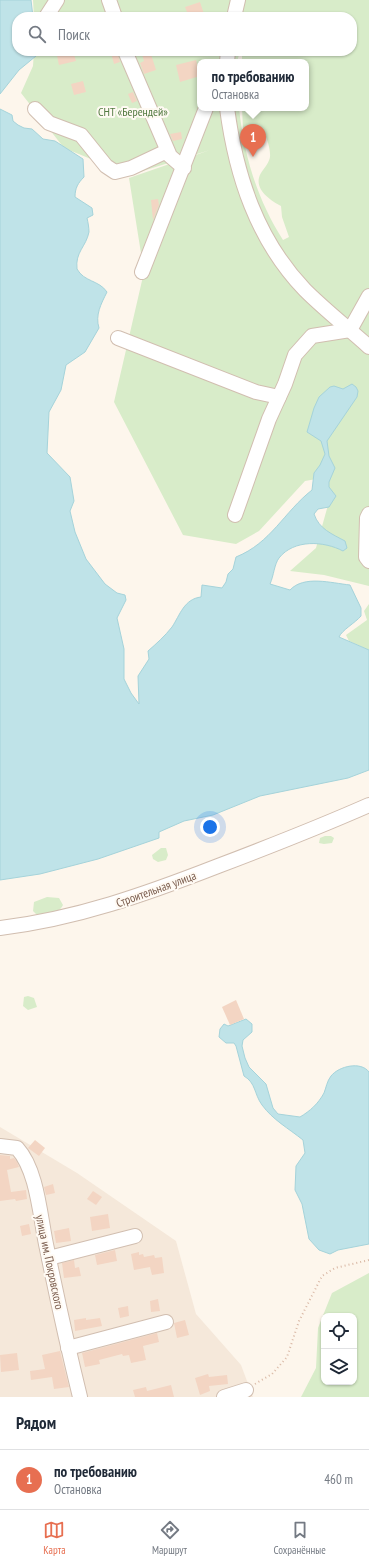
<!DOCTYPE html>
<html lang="ru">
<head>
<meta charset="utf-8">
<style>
	body { margin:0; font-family:"PT Sans Narrow",sans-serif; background:#f2f2f3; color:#1f2937 }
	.controls { position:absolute; right:12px; bottom:12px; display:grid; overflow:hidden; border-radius:8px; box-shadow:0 1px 3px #0004 }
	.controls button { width:36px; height:36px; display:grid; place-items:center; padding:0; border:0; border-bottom:1px solid #e0e1e3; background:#fff; color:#1f2937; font:20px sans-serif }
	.you { position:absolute; left:210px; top:827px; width:14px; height:14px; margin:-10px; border:3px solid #fff; border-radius:50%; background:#1a73e8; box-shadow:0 0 0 6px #1a73e833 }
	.badge { display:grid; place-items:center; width:26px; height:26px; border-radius:50%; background:#e76f51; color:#fff; font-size:13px; font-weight:700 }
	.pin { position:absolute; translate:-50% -33px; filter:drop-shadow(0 1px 2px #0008) }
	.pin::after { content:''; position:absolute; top:21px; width:14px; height:12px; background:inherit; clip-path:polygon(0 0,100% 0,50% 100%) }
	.popup { position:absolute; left:197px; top:59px; width:112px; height:52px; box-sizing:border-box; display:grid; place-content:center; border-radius:8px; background:#fff; filter:drop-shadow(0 1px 3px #0005); font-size:13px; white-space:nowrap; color:#747a83 }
	.popup b { font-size:15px; color:#1f2937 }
	.popup::after { content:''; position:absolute; left:50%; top:100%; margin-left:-8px; border:8px solid transparent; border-top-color:#fff }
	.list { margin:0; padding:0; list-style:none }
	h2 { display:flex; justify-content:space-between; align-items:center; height:52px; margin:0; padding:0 16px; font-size:17px }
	h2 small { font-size:13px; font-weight:400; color:#747a83 }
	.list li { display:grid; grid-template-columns:26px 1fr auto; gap:12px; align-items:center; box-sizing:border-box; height:60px; padding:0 16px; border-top:1px solid #e0e1e3 }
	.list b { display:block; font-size:15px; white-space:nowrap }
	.list p { margin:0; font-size:13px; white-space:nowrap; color:#747a83 }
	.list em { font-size:13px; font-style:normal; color:#747a83 }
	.icon { flex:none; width:22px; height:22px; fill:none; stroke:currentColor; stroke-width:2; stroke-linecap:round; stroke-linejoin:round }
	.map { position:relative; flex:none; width:369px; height:1397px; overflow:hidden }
	.search { position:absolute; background:#fff; box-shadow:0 1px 3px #0004; left:12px; right:12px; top:12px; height:44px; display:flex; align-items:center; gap:10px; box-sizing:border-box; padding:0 14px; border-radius:16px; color:#747a83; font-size:15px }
	.sheet { height:112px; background:#fff }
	nav { display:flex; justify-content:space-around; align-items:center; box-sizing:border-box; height:56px; border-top:1px solid #e0e1e3; background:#fff; font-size:11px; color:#747a83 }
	nav a { display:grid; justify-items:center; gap:2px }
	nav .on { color:#e76f51 }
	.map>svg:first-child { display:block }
	.residential { fill:#f5e8da }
	.green { fill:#d8ecc9; fill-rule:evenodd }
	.water { fill:#bfe3e8; stroke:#a5d3da }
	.building { fill:#f3d5c3 }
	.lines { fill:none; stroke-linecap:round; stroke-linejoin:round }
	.minor-casing { stroke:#d1beb0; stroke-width:16 }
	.path { stroke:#d9b8a5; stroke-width:2; stroke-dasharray:1 3; stroke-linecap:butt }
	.minor { stroke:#fff; stroke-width:14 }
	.labels { text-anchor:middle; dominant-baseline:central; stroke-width:4; stroke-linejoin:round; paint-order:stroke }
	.park-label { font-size:12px; fill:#537a41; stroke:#fffaf3 }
	.street-label { font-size:12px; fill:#7a5c4d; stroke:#fffaf3 }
</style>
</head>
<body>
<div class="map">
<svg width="369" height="1397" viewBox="0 0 369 1397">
	<rect width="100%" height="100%" fill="#fdf6ec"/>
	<!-- residential -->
	<polygon class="residential" points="0,1127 77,1173 176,1241 196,1314 241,1365 253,1397 0,1397"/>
	<!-- green -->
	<g class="green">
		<path d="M33,0h336v586l-45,-11 -34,-4 26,-23 12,-43v-28l-23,4 -46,50 -23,13 -53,-9 -69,-133 30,-130 -15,-94 81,-28 -80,25 -66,-27 -43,-55 12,-27 1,-15h206l-3,11h-37v46h39c5,48 18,91 44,132l6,-3 -7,-20 -1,-11c-11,-6 -29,-18 -20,-33 3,-5 10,-12 9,-19 0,-6 -3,-16 -6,-21l-17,2 -4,-6 -1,-21h64v-46h-64v-11h110v-34h-318z"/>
		<polygon points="369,604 369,650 349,641 346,635 367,620 364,611"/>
		<polygon points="325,836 331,836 334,838 332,843 324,844 319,843 320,838"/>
		<polygon points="161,848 166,848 168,855 166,860 158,862 153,859 152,855"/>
		<path d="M47,897l12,1 4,7c-5,10 -15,9 -26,10l-4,-4 1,-9z"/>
		<polygon points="28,996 34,998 37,1007 28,1010 23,1006 24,997"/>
		<path d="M369,1273v124h-68l15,-29 2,-40 14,-35zM324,1316h30v66h-30z"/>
	</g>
	<!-- water -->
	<g class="water">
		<polygon points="0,0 31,0 33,17 17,17 17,51 36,51 36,56 19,70 0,94"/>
		<path d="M0,109l12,6 1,6 5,4 6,3 8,1 11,10 12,2 28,18 1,18c-6,6 -9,11 -9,20l17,11 1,7 -6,3c1,4 2,10 2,14 -3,15 -14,20 -12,37 7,13 22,11 30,23 -6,12 -12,23 -8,36l-14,24 -19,13 -5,25 -12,22 -2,41 23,24 4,24 -4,10 5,21 11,27 19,25 12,9 8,2 1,5 -9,18 7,31v30l7,14 8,11 -1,-28 11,-17 -1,-8c8,-7 17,-15 24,-24 8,-12 12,-28 29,-30l1,-12 20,3 4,-6 2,-8 5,-5 3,-12c35,-14 48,-45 76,-67l2,-17 6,-8 5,-11 -4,-13 -14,-9 7,-24 5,-11 11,-10 4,-1 9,3 9,-5 4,3 2,4 -1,6 -30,44 2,15 6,12 -6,14v5l7,9 -7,11 -11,2 -4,5c5,15 18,20 31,27l2,7 -4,3c-19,-10 -49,-12 -64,7 -5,7 -5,17 -9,26l20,6c14,-15 41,-7 60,-5l11,23v8c-6,7 -19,14 -22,21l30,13v120l-21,8 -88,18 -47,19 -29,6 -25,11v6l-61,21 -58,15 -40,6z"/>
		<path d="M246,1019l6,5v8l-9,8 -1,6 3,12 4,9 17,17 7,24 5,6 22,3c10,-6 18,-13 24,-24 2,-5 3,-12 7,-17 8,-10 30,-15 38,-4v172l-31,6 -8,4 -11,-4 -10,-11 -7,-35 -7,-14 1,-24 9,-13 -2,-13c-15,-12 -30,-20 -41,-35 -8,-11 -6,-22 -18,-29l-8,-30 -2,-3h-8l-7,-6 1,-8 4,-5 4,2z"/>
	</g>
	<!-- building -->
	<g class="building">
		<polygon points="200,2 205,17 189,17 185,7"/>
		<polygon points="73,51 76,61 59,65 57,56"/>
		<polygon points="117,51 120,62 114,64 111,53"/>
		<polygon points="141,51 150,51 156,70 144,74 140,63 144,61"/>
		<polygon points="196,60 200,76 180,82 176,65"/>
		<polygon points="83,81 86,92 74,95 71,84"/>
		<polygon points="133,92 137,101 132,103 128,94"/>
		<polygon points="181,132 182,139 173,141 170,134"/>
		<polygon points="158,199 159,205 153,220 151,200"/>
		<polygon points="236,1000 244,1019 230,1025 222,1007"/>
		<polygon points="35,1140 45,1148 39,1156 28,1148"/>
		<polygon points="0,1155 10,1156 10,1159 14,1158 17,1162 19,1167 7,1170 11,1192 26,1190 27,1199 16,1201 15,1199 0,1201"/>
		<polygon points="53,1184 55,1193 46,1195 44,1187"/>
		<polygon points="93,1191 102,1197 96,1205 87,1199"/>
		<polygon points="108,1214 110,1228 92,1231 90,1217"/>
		<polygon points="29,1224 31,1234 22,1236 20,1226"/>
		<polygon points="69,1228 71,1241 56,1243 54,1231"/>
		<polygon points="115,1250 117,1261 97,1265 95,1255"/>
		<polygon points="139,1252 139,1255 143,1254 144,1257 154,1255 155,1258 162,1257 164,1273 152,1275 150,1267 134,1270 131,1254"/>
		<polygon points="74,1260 75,1268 79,1267 81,1276 64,1278 62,1263"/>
		<polygon points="158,1299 160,1311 151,1312 150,1301"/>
		<polygon points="128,1306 129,1316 120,1318 118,1308"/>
		<polygon points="86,1318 86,1320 100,1318 102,1326 75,1331 74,1320"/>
		<polygon points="185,1320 189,1335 177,1338 174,1323"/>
		<polygon points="157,1333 159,1342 143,1346 146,1360 131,1363 129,1355 123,1356 122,1354 99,1360 100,1364 85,1367 82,1353"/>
		<polygon points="60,1351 69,1387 54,1389 52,1377 31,1380 30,1371 45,1369 42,1355"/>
		<polygon points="17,1353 19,1370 1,1372 0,1355"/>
		<polygon points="208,1374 209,1377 227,1375 228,1384 209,1386 210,1391 200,1395 195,1378"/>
		<polygon points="171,1385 174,1397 135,1397 133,1390 146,1387 147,1391"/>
	</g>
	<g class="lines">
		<defs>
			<g id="minor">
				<polyline points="109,0 115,17"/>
				<polyline points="46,17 57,0"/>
				<polyline points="234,17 238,0"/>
				<polyline points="125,51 170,156 184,168"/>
				<polyline points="227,62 228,51"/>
				<path d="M227,108c9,68 30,132 78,182 20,20 43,38 64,57"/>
				<polyline points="35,109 49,123 81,135 106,166 115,172 131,168 167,151"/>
				<polyline points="142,272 206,108"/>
				<polyline points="118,338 256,392 279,397"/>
				<polyline points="369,514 367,518 366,557 369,561"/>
				<polyline points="235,515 269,419 285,384 295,355 312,336 350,330 369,296"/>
				<path d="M0,928c76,-9 146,-34 218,-62 50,-19 101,-39 151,-61"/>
				<path d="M0,1146l17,2c21,23 23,70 30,101 10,49 21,99 33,148"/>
				<polyline points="49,1258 135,1236"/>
				<polyline points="68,1348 166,1322"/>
				<polyline points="224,1397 246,1390"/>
			</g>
		</defs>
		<!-- minor casing -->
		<use href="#minor" class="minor-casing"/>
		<!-- path -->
		<polyline class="path" points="255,1384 272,1374 287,1357 299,1321 322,1276 335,1268 369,1260"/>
		<!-- minor -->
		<use href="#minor" class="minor"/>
	</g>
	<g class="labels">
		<!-- park labels -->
		<g class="park-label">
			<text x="133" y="111">СНТ «Берендей»</text>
		</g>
		<!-- street labels -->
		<g class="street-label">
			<text transform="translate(156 889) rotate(-20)">Строительная улица</text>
			<text transform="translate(50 1262) rotate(78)">улица им. Покровского</text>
		</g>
	</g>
</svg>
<div class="controls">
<button><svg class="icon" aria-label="locate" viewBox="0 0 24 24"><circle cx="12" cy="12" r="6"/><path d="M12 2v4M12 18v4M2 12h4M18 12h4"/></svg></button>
<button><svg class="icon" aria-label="layers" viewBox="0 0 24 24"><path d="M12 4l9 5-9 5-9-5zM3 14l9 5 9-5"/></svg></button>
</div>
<div class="you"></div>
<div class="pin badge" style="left:253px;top:157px">1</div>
<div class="popup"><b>по требованию</b>Остановка</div>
<div class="search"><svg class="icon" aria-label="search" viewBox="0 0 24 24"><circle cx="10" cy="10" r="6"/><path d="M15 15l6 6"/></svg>Поиск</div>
</div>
<section class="sheet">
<h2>Рядом<small></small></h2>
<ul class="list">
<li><span class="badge">1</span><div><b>по требованию</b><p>Остановка</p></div><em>460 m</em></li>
</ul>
</section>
<nav>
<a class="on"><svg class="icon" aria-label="map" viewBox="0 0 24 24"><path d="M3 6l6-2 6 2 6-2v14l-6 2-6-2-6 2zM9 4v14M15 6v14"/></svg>Карта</a>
<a><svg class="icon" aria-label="directions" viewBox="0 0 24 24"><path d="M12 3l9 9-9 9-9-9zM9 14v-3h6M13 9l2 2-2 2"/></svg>Маршрут</a>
<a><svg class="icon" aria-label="saved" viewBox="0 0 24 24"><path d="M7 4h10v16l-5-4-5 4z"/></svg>Сохранённые</a>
</nav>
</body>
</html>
